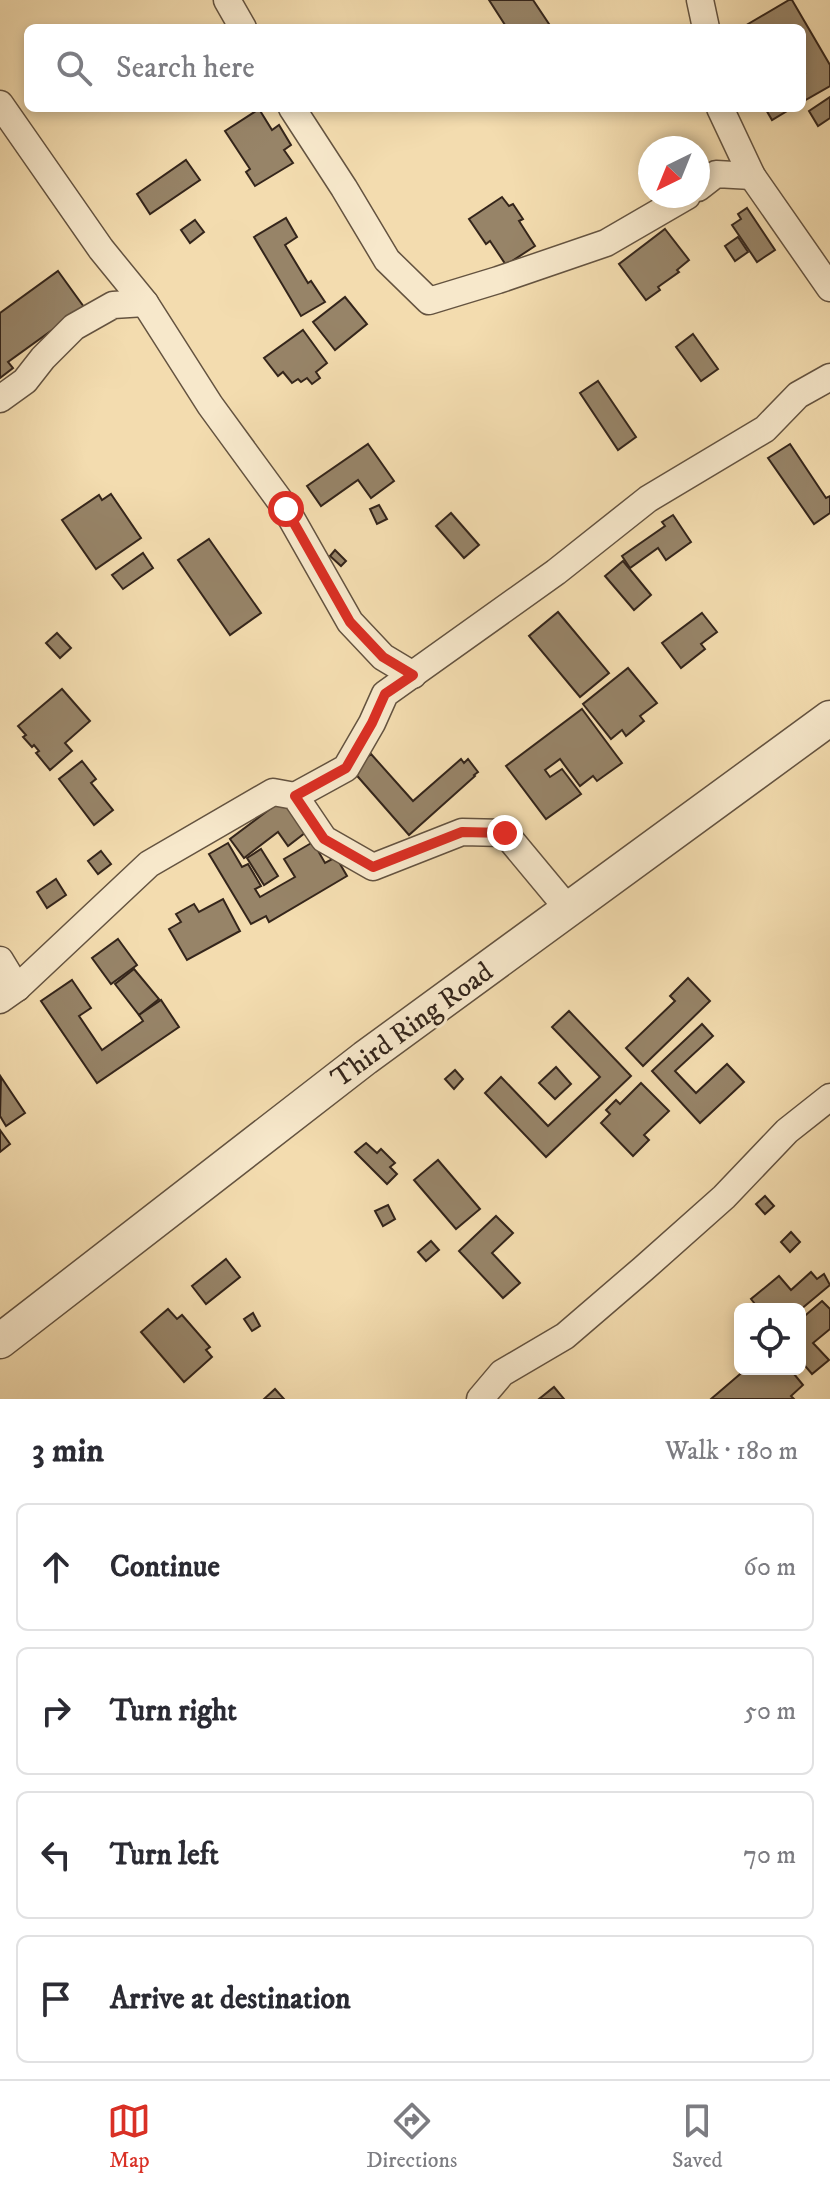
<!DOCTYPE html>
<html lang="en">
<head>
<meta charset="utf-8">
<style>
	body { margin:0; font-family:"IM FELL DW Pica",serif; background:#f7f7f7; color:#2b2b33 }
	.controls { position:absolute; right:24px; bottom:24px; display:grid; overflow:hidden; border-radius:12px; box-shadow:0 4px 12px #0003 }
	.controls button { width:72px; height:72px; display:grid; place-items:center; padding:0; border:0; border-bottom:2px solid #e1e1e2; background:#fff; color:#2b2b33; font:40px sans-serif }
	.compass { position:absolute; left:638px; top:136px; width:72px; height:72px; border-radius:50%; background:#fff; box-shadow:0 4px 12px #0003; rotate:223deg }
	.stop { position:absolute; width:24px; height:24px; margin:-18px; border:6px solid #d93025; border-radius:50%; background:#fff }
	.stop.end { background:#d93025; border-color:#fff; box-shadow:0 2px 8px #0008 }
	.list { margin:0; padding:0; list-style:none }
	h2 { display:flex; justify-content:space-between; align-items:center; height:104px; margin:0; padding:0 32px; font-size:34px }
	h2 small { font-size:26px; font-weight:400; color:#7c7c81 }
	.list li { display:grid; grid-template-columns:52px 1fr auto; gap:24px; align-items:center; box-sizing:border-box; height:128px; margin:0 16px 16px; padding:0 16px; border:2px solid #e1e1e2; border-radius:12px }
	.list b { display:block; font-size:30px; white-space:nowrap }
	.list em { font-size:26px; font-style:normal; color:#7c7c81 }
	.icon { flex:none; width:44px; height:44px; fill:none; stroke:currentColor; stroke-width:2; stroke-linecap:round; stroke-linejoin:round }
	.map { position:relative; flex:none; width:830px; height:1399px; overflow:hidden }
	.search { position:absolute; background:#fff; box-shadow:0 4px 12px #0003; left:24px; right:24px; top:24px; height:88px; display:flex; align-items:center; gap:20px; box-sizing:border-box; padding:0 28px; border-radius:12px; color:#7c7c81; font-size:30px }
	.sheet { height:680px; background:#fff }
	nav { display:flex; justify-content:space-around; align-items:center; box-sizing:border-box; height:112px; border-top:2px solid #e1e1e2; background:#fff; font-size:22px; color:#7c7c81 }
	nav a { display:grid; justify-items:center; gap:4px }
	nav .on { color:#d93025 }
	.map>svg:first-child { display:block }
	.building { fill:#978468; stroke:#34251b; stroke-width:2 }
	.lines { fill:none; stroke-linecap:round; stroke-linejoin:round }
	.minor-casing { stroke:#645340; stroke-width:29 }
	.tertiary-casing { stroke:#645340; stroke-width:37 }
	.minor { stroke:#f7e8cb; stroke-width:26 }
	.tertiary { stroke:#f7e8cb; stroke-width:34 }
	.route { stroke:#d93025; stroke-width:10 }
	.labels { text-anchor:middle; dominant-baseline:central; stroke-width:6; stroke-linejoin:round; paint-order:stroke }
	.street-label { font-size:28px; fill:#34251b; stroke:#f7e8cb }
</style>
</head>
<body>
<div class="map">
<svg width="830" height="1399" viewBox="0 0 830 1399">
	<rect width="100%" height="100%" fill="#f3dcaf"/>
	<filter id="stains"><feTurbulence type="fractalNoise" baseFrequency=".0025" numOctaves="4"/><feColorMatrix values="0 0 0 0 .2 0 0 0 0 .09 0 0 0 0 .02 0 0 0 .5 -.17"/></filter>
	<radialGradient id="worn" r=".72"><stop offset=".6" stop-color="#630" stop-opacity="0"/><stop offset="1" stop-color="#630" stop-opacity=".3"/></radialGradient>
	<!-- building -->
	<g class="building">
		<polygon points="489,0 533,0 549,24 543,28 507,28"/>
		<polygon points="789,0 792,0 830,65 830,86 802,102 802,75 805,73 802,68 802,28 743,27"/>
		<polygon points="830,97 830,118 818,126 809,111"/>
		<polygon points="765,108 792,108 772,120"/>
		<polygon points="259,109 272,130 279,125 291,145 284,150 293,163 255,186 246,172 250,169 225,131"/>
		<polygon points="186,160 200,180 150,214 137,194"/>
		<polygon points="502,197 509,206 513,204 523,219 519,221 535,246 506,265 490,241 486,244 469,219"/>
		<polygon points="747,208 775,250 757,262 732,225 741,219 738,214"/>
		<polygon points="286,218 297,237 285,245 308,283 311,281 325,302 301,316 254,237"/>
		<polygon points="195,220 204,232 190,243 181,230"/>
		<polygon points="665,229 689,260 677,270 679,272 658,287 660,290 646,300 619,264"/>
		<polygon points="738,237 748,252 735,261 725,246"/>
		<polygon points="58,271 84,307 8,362 13,368 0,378 0,313"/>
		<polygon points="345,297 367,324 335,350 313,322"/>
		<polygon points="303,330 327,363 316,372 320,378 312,384 307,378 301,382 298,379 292,383 283,372 278,376 264,358"/>
		<polygon points="693,334 718,369 701,381 676,347"/>
		<polygon points="598,381 636,437 618,450 580,393"/>
		<polygon points="368,444 394,481 371,498 358,480 321,506 307,486"/>
		<polygon points="790,444 826,498 830,496 830,513 814,524 768,458"/>
		<polygon points="111,494 141,538 96,569 62,520 99,495 102,500"/>
		<polygon points="379,505 387,519 377,524 370,509"/>
		<polygon points="451,513 479,545 464,558 436,526"/>
		<polygon points="673,515 691,542 666,560 658,548 630,568 622,556 665,526 662,522"/>
		<polygon points="209,539 261,613 230,635 178,560"/>
		<polygon points="335,550 346,561 341,566 330,556"/>
		<polygon points="143,553 153,568 123,589 112,575"/>
		<polygon points="623,561 651,595 634,610 605,576"/>
		<polygon points="558,612 609,673 580,697 529,636"/>
		<polygon points="702,613 717,632 701,644 705,649 681,668 662,643"/>
		<polygon points="57,633 71,648 60,658 46,643"/>
		<polygon points="628,668 657,703 640,716 644,721 626,736 622,730 611,739 583,704"/>
		<polygon points="62,689 90,721 65,743 72,751 50,770 36,753 39,751 34,745 32,747 23,737 26,735 18,726"/>
		<polygon points="582,709 622,763 597,781 593,776 580,786 560,759 545,770 550,777 562,769 581,794 546,819 506,766"/>
		<polygon points="371,754 413,801 461,759 464,763 468,759 478,772 474,775 475,776 409,835 352,770"/>
		<polygon points="82,761 96,779 91,783 113,810 94,825 59,779"/>
		<polygon points="286,797 310,829 288,846 278,832 244,858 230,839"/>
		<polygon points="313,842 325,863 336,857 347,876 269,922 266,916 251,924 209,854 228,843 242,867 248,864 261,886 255,889 260,897 295,877 284,859"/>
		<polygon points="261,849 278,876 264,885 247,858"/>
		<polygon points="101,851 111,864 98,874 88,861"/>
		<polygon points="56,879 66,895 47,908 37,892"/>
		<polygon points="223,899 240,931 187,960 169,929 181,922 176,914 194,904 199,912"/>
		<polygon points="118,939 137,965 111,984 92,958"/>
		<polygon points="134,969 159,999 139,1015 115,984"/>
		<polygon points="688,978 710,1001 643,1066 626,1048 675,1001 670,996"/>
		<polygon points="72,980 91,1008 79,1016 102,1050 143,1021 139,1015 161,1000 179,1027 97,1083 41,1001"/>
		<polygon points="569,1011 631,1076 546,1157 485,1093 501,1077 548,1126 600,1077 552,1027"/>
		<polygon points="702,1024 713,1036 675,1071 696,1093 727,1064 744,1082 700,1123 652,1071"/>
		<polygon points="556,1067 571,1084 555,1099 539,1083"/>
		<polygon points="455,1070 463,1079 454,1089 445,1079"/>
		<polygon points="1,1077 25,1113 6,1126 0,1116"/>
		<polygon points="641,1083 669,1111 644,1135 649,1140 633,1156 601,1123 610,1114 606,1110 616,1100 620,1104"/>
		<polygon points="0,1130 10,1144 0,1152"/>
		<polygon points="366,1143 377,1153 381,1149 395,1163 390,1167 397,1174 387,1184 355,1152"/>
		<polygon points="438,1160 480,1209 456,1229 414,1180"/>
		<polygon points="765,1196 774,1206 765,1214 756,1204"/>
		<polygon points="388,1205 395,1219 383,1226 375,1211"/>
		<polygon points="496,1216 513,1233 492,1253 520,1283 503,1298 459,1251"/>
		<polygon points="791,1232 800,1242 790,1252 781,1242"/>
		<polygon points="431,1241 439,1250 426,1261 418,1252"/>
		<polygon points="226,1259 240,1277 206,1304 192,1286"/>
		<polygon points="811,1272 817,1279 824,1274 830,1285 800,1310 759,1309 751,1299 779,1276 791,1290"/>
		<polygon points="822,1301 830,1309 830,1329 813,1343 829,1360 812,1374 800,1360 800,1320"/>
		<polygon points="168,1309 177,1319 182,1315 210,1347 206,1350 212,1357 184,1382 141,1332"/>
		<polygon points="253,1313 260,1326 252,1331 244,1319"/>
		<polygon points="746,1369 790,1369 803,1385 791,1396 794,1399 711,1399"/>
		<polygon points="554,1387 564,1399 539,1399"/>
		<polygon points="275,1389 284,1399 264,1399"/>
	</g>
	<g class="lines">
		<defs>
			<g id="minor">
				<polyline points="227,0 243,28"/>
				<polyline points="700,0 706,28"/>
				<polyline points="0,104 101,249 145,303 210,405 286,509 350,622 383,657 413,675"/>
				<polyline points="292,108 344,188 387,260 429,301 498,280 606,243 687,196"/>
				<polyline points="720,108 752,176 830,288"/>
				<polyline points="698,188 716,174 752,176"/>
				<polyline points="0,399 25,381 43,358 74,327 113,305 145,303"/>
				<polyline points="295,796 346,768 372,723 385,694 556,572 648,499 765,429 798,395 830,377"/>
				<polyline points="0,960 17,988"/>
				<polyline points="0,1000 17,988 149,864 273,792 295,796 324,839 373,867 462,832 505,833 569,910"/>
				<polyline points="480,1399 502,1373 565,1336 643,1269 724,1197 787,1131 830,1097"/>
			</g>
			<polyline id="tertiary" points="0,1341 365,1058 830,718"/>
		</defs>
		<!-- minor casing -->
		<use href="#minor" class="minor-casing"/>
		<!-- tertiary casing -->
		<use href="#tertiary" class="tertiary-casing"/>
		<!-- minor -->
		<use href="#minor" class="minor"/>
		<!-- tertiary -->
		<use href="#tertiary" class="tertiary"/>
	</g>
	<g class="lines">
		<!-- route -->
		<polyline class="route" points="286,509 350,622 383,657 413,675 385,694 372,723 346,768 295,796 324,839 373,867 462,832 505,833"/>
	</g>
	<g class="labels">
		<!-- street labels -->
		<g class="street-label">
			<text transform="translate(412 1025) rotate(-36)">Third Ring Road</text>
		</g>
	</g>
	<rect width="100%" height="100%" filter="url(#stains)"/>
	<rect width="100%" height="100%" fill="url(#worn)"/>
</svg>
<div class="controls">
<button><svg class="icon" aria-label="locate" viewBox="0 0 24 24"><circle cx="12" cy="12" r="6"/><path d="M12 2v4M12 18v4M2 12h4M18 12h4"/></svg></button>
</div>
<svg class="compass" viewBox="-18 -18 36 36"><path d="M0-13l5 13h-10z" fill="#e53935"/><path d="M0 13l5-13h-10z" fill="#7c7c81"/></svg>
<div class="stop" style="left:286px;top:509px"></div>
<div class="stop end" style="left:505px;top:833px"></div>
<div class="search"><svg class="icon" aria-label="search" viewBox="0 0 24 24"><circle cx="10" cy="10" r="6"/><path d="M15 15l6 6"/></svg>Search here</div>
</div>
<section class="sheet">
<h2>3 min<small>Walk · 180 m</small></h2>
<ul class="list">
<li><svg class="icon" aria-label="ahead" viewBox="0 0 24 24"><path d="M12 20V5M6 11l6-6 6 6"/></svg><div><b>Continue</b></div><em>60 m</em></li>
<li><svg class="icon" aria-label="right" viewBox="0 0 24 24"><path d="M7 20v-9h11M14 6l5 5-5 5"/></svg><div><b>Turn right</b></div><em>50 m</em></li>
<li><svg class="icon" aria-label="left" viewBox="0 0 24 24"><path d="M17 20v-9H6M10 6l-5 5 5 5"/></svg><div><b>Turn left</b></div><em>70 m</em></li>
<li><svg class="icon" aria-label="arrive" viewBox="0 0 24 24"><path d="M6 21V4h12l-3 4 3 4H6"/></svg><div><b>Arrive at destination</b></div></li>
</ul>
</section>
<nav>
<a class="on"><svg class="icon" aria-label="map" viewBox="0 0 24 24"><path d="M3 6l6-2 6 2 6-2v14l-6 2-6-2-6 2zM9 4v14M15 6v14"/></svg>Map</a>
<a><svg class="icon" aria-label="directions" viewBox="0 0 24 24"><path d="M12 3l9 9-9 9-9-9zM9 14v-3h6M13 9l2 2-2 2"/></svg>Directions</a>
<a><svg class="icon" aria-label="saved" viewBox="0 0 24 24"><path d="M7 4h10v16l-5-4-5 4z"/></svg>Saved</a>
</nav>
</body>
</html>
